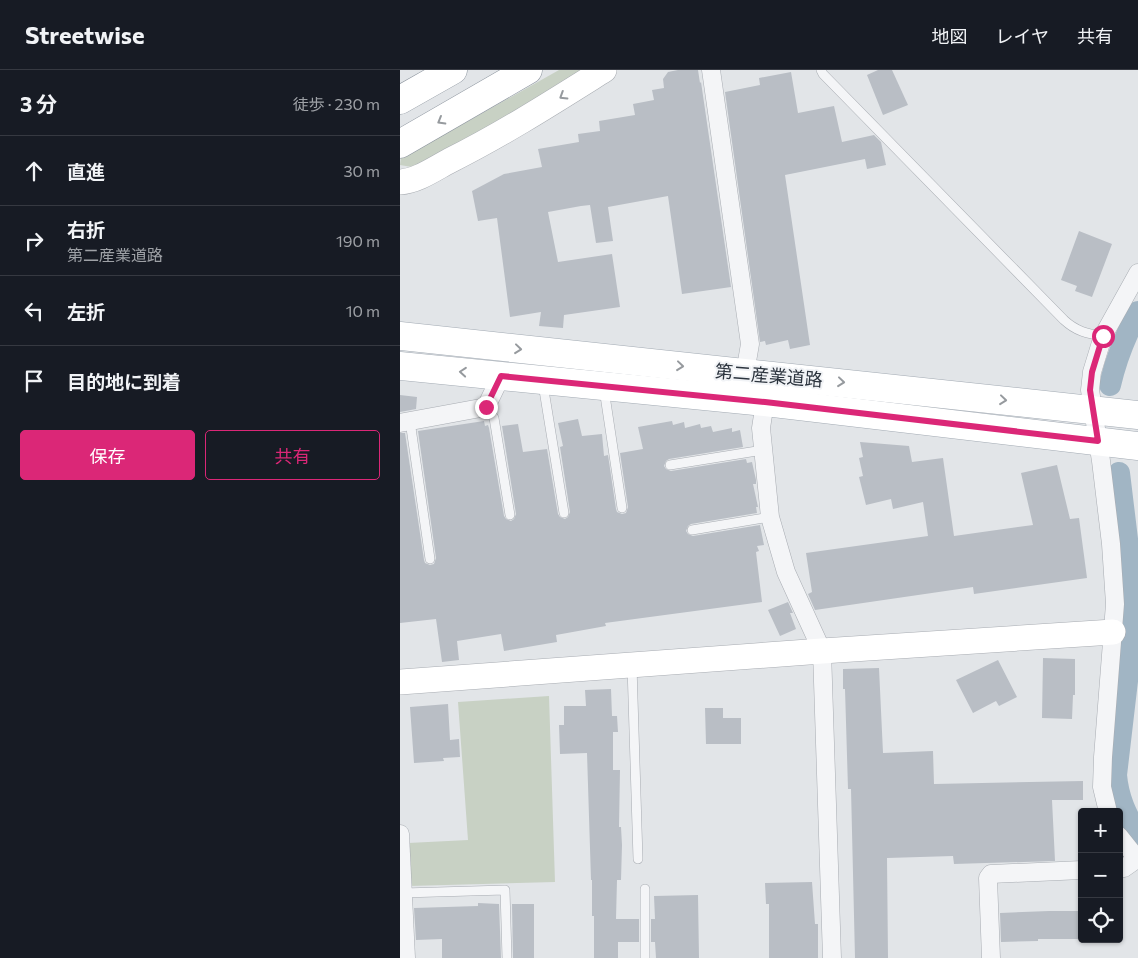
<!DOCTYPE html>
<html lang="ja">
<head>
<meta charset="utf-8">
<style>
	body { margin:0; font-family:Commissioner,"Noto Sans JP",sans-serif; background:#242831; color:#f1f3f6 }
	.controls { position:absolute; right:15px; bottom:15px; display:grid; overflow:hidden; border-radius:5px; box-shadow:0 1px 4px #0004 }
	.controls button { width:45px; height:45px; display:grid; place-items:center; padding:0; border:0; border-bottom:1px solid #363941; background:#171b24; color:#f1f3f6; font:25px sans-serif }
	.stop { position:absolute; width:15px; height:15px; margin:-11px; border:4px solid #db2777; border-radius:50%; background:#fff }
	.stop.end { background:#db2777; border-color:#fff; box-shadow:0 1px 5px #0008 }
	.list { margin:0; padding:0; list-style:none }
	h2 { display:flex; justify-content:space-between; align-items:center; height:65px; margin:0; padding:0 20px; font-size:21px }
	h2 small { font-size:16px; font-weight:400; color:#9ea1a6 }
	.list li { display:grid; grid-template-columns:32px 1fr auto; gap:15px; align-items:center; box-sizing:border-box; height:70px; padding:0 20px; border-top:1px solid #363941 }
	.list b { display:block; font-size:19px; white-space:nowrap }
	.list p { margin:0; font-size:16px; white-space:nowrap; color:#9ea1a6 }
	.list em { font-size:16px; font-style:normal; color:#9ea1a6 }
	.actions { display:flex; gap:10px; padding:15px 20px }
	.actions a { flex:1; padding:11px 0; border:1px solid #db2777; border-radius:5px; text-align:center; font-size:18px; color:#db2777 }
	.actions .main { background:#db2777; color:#fff }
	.icon { flex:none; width:28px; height:28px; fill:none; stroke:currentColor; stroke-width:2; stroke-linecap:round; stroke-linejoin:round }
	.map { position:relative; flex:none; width:738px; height:888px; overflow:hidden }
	header { display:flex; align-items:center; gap:30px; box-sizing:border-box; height:70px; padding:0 25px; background:#171b24; border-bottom:1px solid #363941 }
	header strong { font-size:24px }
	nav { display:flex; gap:28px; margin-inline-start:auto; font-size:18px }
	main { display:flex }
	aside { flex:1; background:#171b24 }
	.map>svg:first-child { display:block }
	.green { fill:#c8d1c4 }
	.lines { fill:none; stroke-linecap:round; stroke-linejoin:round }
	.canal { stroke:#a1b5c4; stroke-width:22 }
	.building { fill:#b9bec5 }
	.lane-casing { stroke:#a8acb2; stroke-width:10 }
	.street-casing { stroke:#a8acb2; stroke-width:19 }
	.secondary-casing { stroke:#a8acb2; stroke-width:26 }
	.primary-casing { stroke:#a2aab3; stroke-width:29 }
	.highway-casing { stroke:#8b939d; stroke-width:29 }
	.lane { stroke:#f4f5f7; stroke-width:9 }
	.street { stroke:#f4f5f7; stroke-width:18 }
	.secondary { stroke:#fff; stroke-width:25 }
	.primary { stroke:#fff; stroke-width:28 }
	.highway { stroke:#fff; stroke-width:28 }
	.oneway { stroke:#969a9e }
	.route { stroke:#db2777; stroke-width:6 }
	.labels { text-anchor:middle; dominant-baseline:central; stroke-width:4; stroke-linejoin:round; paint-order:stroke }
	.street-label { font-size:18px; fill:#2c343e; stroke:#f1f3f6 }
</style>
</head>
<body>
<header>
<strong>Streetwise</strong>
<nav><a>地図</a><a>レイヤ</a><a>共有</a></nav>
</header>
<main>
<aside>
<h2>3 分<small>徒歩 · 230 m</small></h2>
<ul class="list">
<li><svg class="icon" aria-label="ahead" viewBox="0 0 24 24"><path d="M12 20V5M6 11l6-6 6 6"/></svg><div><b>直進</b></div><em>30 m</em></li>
<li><svg class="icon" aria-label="right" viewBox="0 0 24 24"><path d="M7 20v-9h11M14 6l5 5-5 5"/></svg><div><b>右折</b><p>第二産業道路</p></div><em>190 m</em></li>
<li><svg class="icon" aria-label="left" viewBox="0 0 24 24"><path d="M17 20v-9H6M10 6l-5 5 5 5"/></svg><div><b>左折</b></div><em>10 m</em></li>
<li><svg class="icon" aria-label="arrive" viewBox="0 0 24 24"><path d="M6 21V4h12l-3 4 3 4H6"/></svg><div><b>目的地に到着</b></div></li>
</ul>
<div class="actions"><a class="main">保存</a><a>共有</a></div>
</aside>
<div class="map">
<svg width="738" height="888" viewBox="0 0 738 888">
	<rect width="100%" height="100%" fill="#e2e5e8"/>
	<!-- green -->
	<g class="green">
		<polygon points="159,0 188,0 129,36 12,97 0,95 1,87 54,59"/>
		<polygon points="149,626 155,812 9,816 8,773 68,770 58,632"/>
	</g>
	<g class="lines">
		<!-- canal -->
		<g class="canal">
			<path d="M710,315c6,-26 15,-49 28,-73"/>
			<path d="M719,403l15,124v24l-18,154c2,23 10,40 22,59"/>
		</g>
	</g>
	<!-- building -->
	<g class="building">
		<polygon points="278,0 298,0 300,13 301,12 331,217 282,224 268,126 208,137 213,171 196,173 190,135 181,136 148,142 158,192 212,184 220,237 164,245 163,258 139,256 141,242 110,247 97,148 78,151 72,121 104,104 142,97 138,79 179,72 178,64 200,61 199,51 235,45 233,34 254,30 252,20 264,18 263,9 268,2"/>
		<polygon points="478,0 492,0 508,35 483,45 467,5"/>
		<polygon points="391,2 398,43 434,36 442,72 474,65 481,72 486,95 467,99 465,89 385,105 410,275 390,279 388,270 366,275 365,271 360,272 325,22 360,15 359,8"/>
		<polygon points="679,161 712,174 692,227 675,221 677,216 661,210"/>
		<polygon points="0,325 17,327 16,339 0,342"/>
		<polygon points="178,349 182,366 202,364 204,386 208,385 216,439 217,442 222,444 226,443 228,437 220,383 243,379 238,357 272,351 273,355 284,352 285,358 300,354 301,358 311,356 313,362 332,358 332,362 340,360 343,377 269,389 266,391 264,396 266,399 271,401 346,389 347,393 352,392 356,410 356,414 353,414 358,437 356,437 357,443 291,454 288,456 286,461 288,464 293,466 360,455 364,475 357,476 359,481 356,482 362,532 205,553 206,556 156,565 157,572 104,581 101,564 57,571 59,590 42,592 36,549 0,553 0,363 5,363 24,490 25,493 30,495 34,494 36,488 18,361 84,351 85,356 88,355 89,358 104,446 106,449 111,451 114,449 116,444 102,356 118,354 123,382 147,379 158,444 160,447 165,449 168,447 170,442 160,377 163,376 158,353"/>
		<polygon points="460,372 509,376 512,392 543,388 554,466 633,455 621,403 657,395 670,449 679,448 687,508 574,524 573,517 415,540 408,524 412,522 406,483 528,466 523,432 493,439 491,429 466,435 459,407 463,406 459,388 463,387"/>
		<polygon points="388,532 393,543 390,543 396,559 380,566 368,540"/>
		<polygon points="643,588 675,589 675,625 673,625 672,649 642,648"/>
		<polygon points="598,590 617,627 599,636 596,631 573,643 556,610"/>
		<polygon points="479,598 483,683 533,681 534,714 683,711 683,730 652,730 655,791 554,794 553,786 487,788 488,888 455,888 451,719 448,719 445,619 443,619 443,599"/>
		<polygon points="211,619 212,646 217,646 218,662 213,662 213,700 220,700 219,757 221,757 222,775 221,810 217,810 216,849 239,849 239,872 218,872 218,888 194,888 194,846 192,846 192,810 191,810 187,683 160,684 159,655 164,655 164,636 186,636 185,620"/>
		<polygon points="48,634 50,670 59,669 60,687 43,688 44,691 14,693 10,637"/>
		<polygon points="305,638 323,638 323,648 341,648 341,674 306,674"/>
		<polygon points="412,812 415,854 418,854 418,888 369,888 369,834 366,834 365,813"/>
		<polygon points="298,825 299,888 256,888 255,872 251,872 251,849 255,849 254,826"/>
		<polygon points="78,833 99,834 101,888 42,888 42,869 16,870 14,838 78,836"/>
		<polygon points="112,834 134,834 134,888 113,888"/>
		<polygon points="649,841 682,841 682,869 638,869 638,871 601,872 600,843"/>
	</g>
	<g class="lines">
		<defs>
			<g id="lane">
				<path d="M421,0l2,4 241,246c12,11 23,14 39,16"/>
				<polyline points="143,314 164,443"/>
				<polyline points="204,319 222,438"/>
				<polyline points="86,337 94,348 110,445"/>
				<polyline points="10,351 30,489"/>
				<polyline points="270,395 363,380"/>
				<polyline points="292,460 370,447"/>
				<polyline points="232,596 238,789"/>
				<polyline points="245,819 245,888"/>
				<polyline points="3,823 105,820 107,888"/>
			</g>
			<g id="street">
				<polyline points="311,0 350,274 345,303"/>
				<polyline points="365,332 361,358 370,447 386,502 422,581 432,888"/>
				<polyline points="0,353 86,337 101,306"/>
				<polyline points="708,742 702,717 703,687 715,534 711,474 701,391 690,320 692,302 703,266 738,203"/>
				<polyline points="0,764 6,888"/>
				<polyline points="719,766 738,790"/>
				<polyline points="719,799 724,798 737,789"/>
				<polyline points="591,888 588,808 591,804 682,800"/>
			</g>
			<g id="secondary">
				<path d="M0,112c17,-1 34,-13 49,-21 54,-27 104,-59 155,-91"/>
				<polyline points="0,612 422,581 713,562"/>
			</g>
			<g id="primary">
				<polyline points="0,266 738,345"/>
				<polyline points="0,296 365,332 738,376"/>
			</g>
			<g id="highway">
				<polyline points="0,30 53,0"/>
				<polyline points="0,74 128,0"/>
			</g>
		</defs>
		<!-- lane casing -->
		<use href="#lane" class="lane-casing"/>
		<!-- street casing -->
		<use href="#street" class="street-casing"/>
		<!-- secondary casing -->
		<use href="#secondary" class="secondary-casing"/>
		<!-- primary casing -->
		<use href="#primary" class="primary-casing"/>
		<!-- highway casing -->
		<use href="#highway" class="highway-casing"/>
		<!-- lane -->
		<use href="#lane" class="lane"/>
		<!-- street -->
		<use href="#street" class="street"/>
		<!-- secondary -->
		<use href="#secondary" class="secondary"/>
		<!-- primary -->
		<use href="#primary" class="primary"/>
		<!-- highway -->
		<use href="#highway" class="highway"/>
	</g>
	<!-- one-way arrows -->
	<defs><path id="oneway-chevron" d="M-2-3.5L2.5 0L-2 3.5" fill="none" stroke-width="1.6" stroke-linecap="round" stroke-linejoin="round" transform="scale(1.25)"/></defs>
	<g class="oneway">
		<use href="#oneway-chevron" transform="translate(163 26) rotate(148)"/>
		<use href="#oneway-chevron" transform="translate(41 51) rotate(150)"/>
		<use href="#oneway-chevron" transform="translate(118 279) rotate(6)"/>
		<use href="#oneway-chevron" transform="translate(280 296) rotate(6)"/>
		<use href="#oneway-chevron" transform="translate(63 302) rotate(-175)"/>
		<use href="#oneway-chevron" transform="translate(441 312) rotate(6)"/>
		<use href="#oneway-chevron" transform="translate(603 330) rotate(6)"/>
	</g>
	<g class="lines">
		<!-- route -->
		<polyline class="route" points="86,337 101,306 365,332 698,371 690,320 692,302 703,266"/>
	</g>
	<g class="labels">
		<!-- street labels -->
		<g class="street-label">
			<text transform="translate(369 305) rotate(5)">第二産業道路</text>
		</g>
	</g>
</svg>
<div class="controls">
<button>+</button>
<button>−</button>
<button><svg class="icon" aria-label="locate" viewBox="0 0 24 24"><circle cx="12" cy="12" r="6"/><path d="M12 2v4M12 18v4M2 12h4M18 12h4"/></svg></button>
</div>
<div class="stop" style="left:703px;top:266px"></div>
<div class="stop end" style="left:86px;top:337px"></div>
</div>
</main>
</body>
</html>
